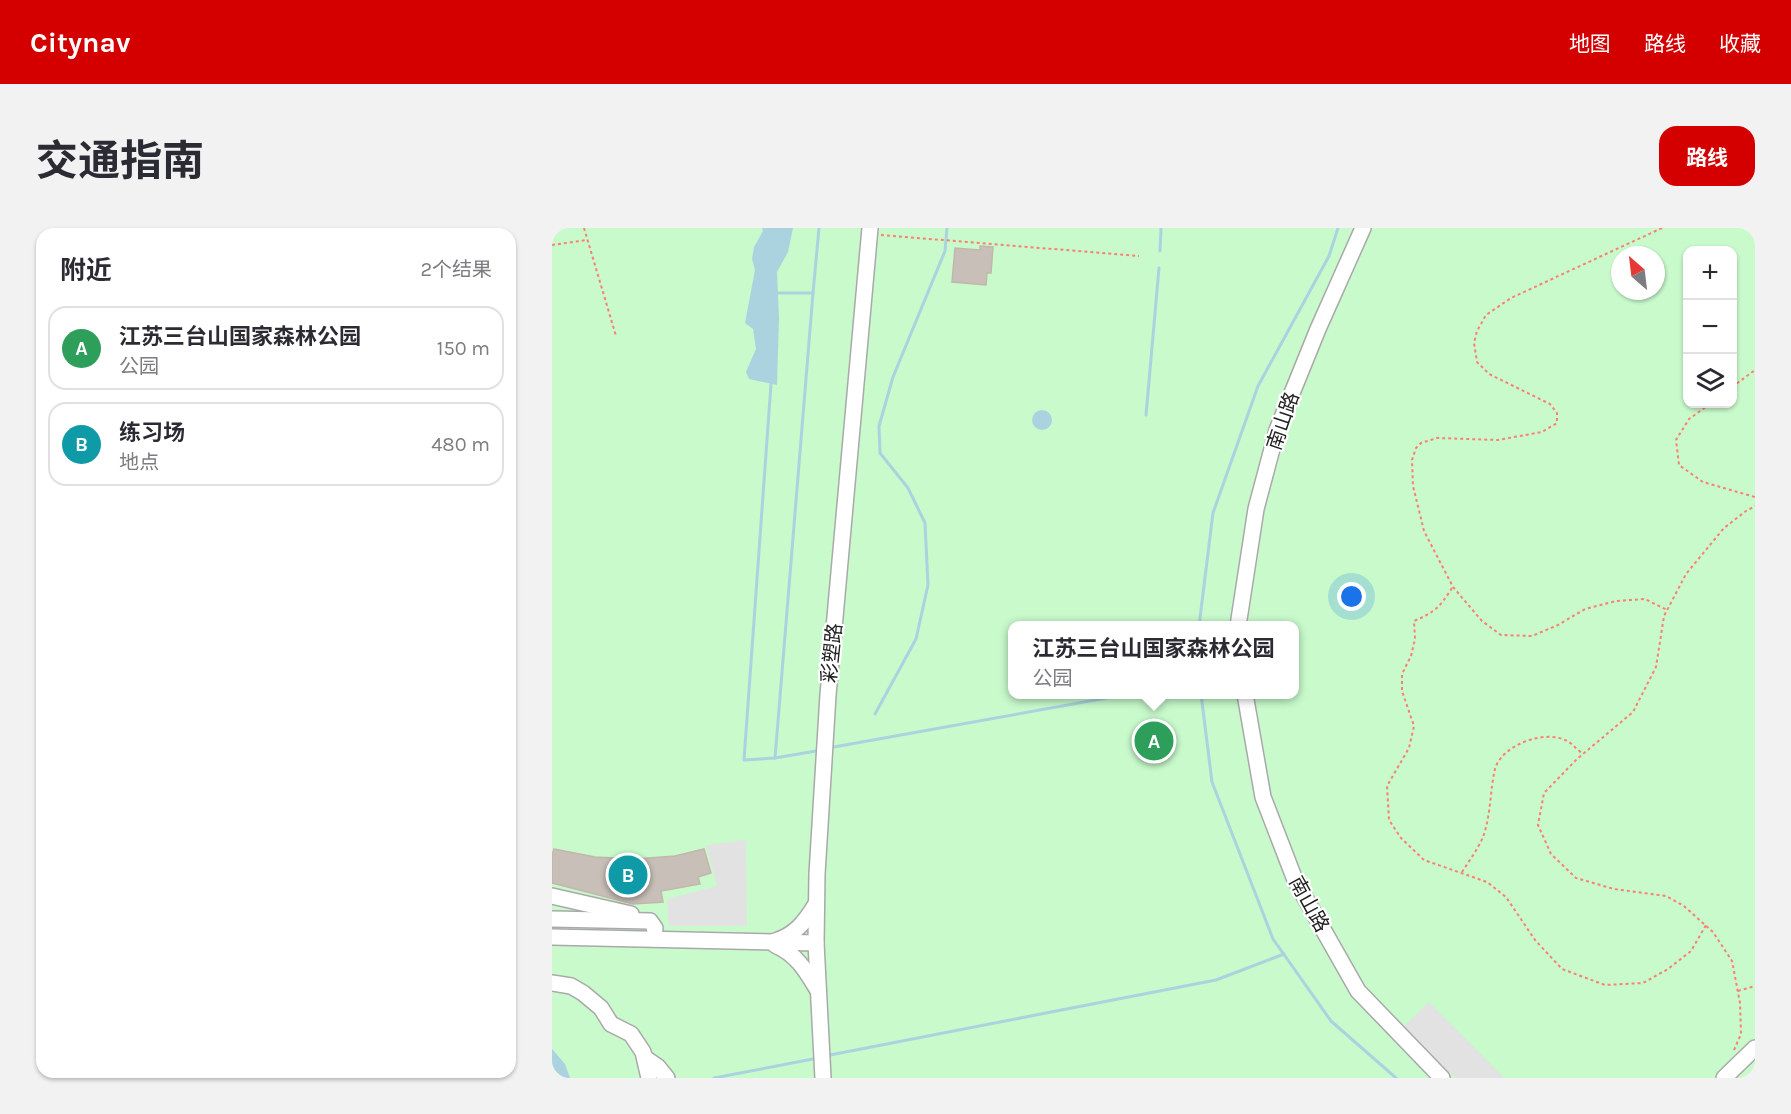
<!DOCTYPE html>
<html lang="zh">
<head>
<meta charset="utf-8">
<style>
	body { margin:0; font-family:Karla,"Noto Sans SC",sans-serif; background:#f2f2f3; color:#2b2b33 }
	.controls { position:absolute; right:18px; top:18px; display:grid; overflow:hidden; border-radius:12px; box-shadow:0 2px 4px #0004 }
	.controls button { width:54px; height:54px; display:grid; place-items:center; padding:0; border:0; border-bottom:2px solid #e1e1e2; background:#fff; color:#2b2b33; font:30px sans-serif }
	.compass { position:absolute; left:1059px; top:18px; width:54px; height:54px; border-radius:50%; background:#fff; box-shadow:0 2px 4px #0004; rotate:332deg }
	.you { position:absolute; left:800px; top:369px; width:21px; height:21px; margin:-15px; border:4px solid #fff; border-radius:50%; background:#1a73e8; box-shadow:0 0 0 9px #1a73e833 }
	.badge { display:grid; place-items:center; width:39px; height:39px; border-radius:50%; background:#d40000; color:#fff; font-size:20px; font-weight:700 }
	.pin { position:absolute; translate:-50% -50%; border:3px solid #fff; box-shadow:0 2px 6px #0006 }
	.popup { position:absolute; left:456px; top:393px; width:291px; height:78px; box-sizing:border-box; display:grid; place-content:center; border-radius:12px; background:#fff; filter:drop-shadow(0 2px 4px #0005); font-size:20px; white-space:nowrap; color:#7c7c81 }
	.popup b { font-size:22px; color:#2b2b33 }
	.popup::after { content:''; position:absolute; left:50%; top:100%; margin-left:-12px; border:12px solid transparent; border-top-color:#fff }
	.list { margin:0; padding:0; list-style:none }
	h2 { display:flex; justify-content:space-between; align-items:center; height:78px; margin:0; padding:0 24px; font-size:26px }
	h2 small { font-size:20px; font-weight:400; color:#7c7c81 }
	.list li { display:grid; grid-template-columns:39px 1fr auto; gap:18px; align-items:center; box-sizing:border-box; height:84px; margin:0 12px 12px; padding:0 12px; border:2px solid #e1e1e2; border-radius:18px }
	.list b { display:block; font-size:22px; white-space:nowrap }
	.list p { margin:0; font-size:20px; white-space:nowrap; color:#7c7c81 }
	.list em { font-size:20px; font-style:normal; color:#7c7c81 }
	.icon { flex:none; width:33px; height:33px; fill:none; stroke:currentColor; stroke-width:2; stroke-linecap:round; stroke-linejoin:round }
	.map { position:relative; flex:none; width:1203px; height:850px; overflow:hidden; border-radius:18px }
	header { display:flex; align-items:center; gap:36px; box-sizing:border-box; height:84px; padding:0 30px; background:#d40000; color:#fff }
	header strong { font-size:28px }
	nav { display:flex; gap:33px; margin-inline-start:auto; font-size:21px }
	.intro { display:flex; align-items:center; justify-content:space-between; box-sizing:border-box; height:144px; padding:0 36px }
	h1 { margin:0; font-size:42px }
	.button { padding:15px 27px; border-radius:18px; background:#d40000; color:#fff; font-size:21px; font-weight:700 }
	main { display:flex; gap:36px; padding:0 36px }
	aside { flex:1; background:#fff; border-radius:18px; box-shadow:0 2px 4px #0004 }
	.map>svg:first-child { display:block }
	.park { fill:#c8facc; fill-rule:evenodd }
	.parking { fill:#e2e2e2 }
	.water { fill:#aad3df }
	.lines { fill:none; stroke-linecap:round; stroke-linejoin:round }
	.stream { stroke:#aad3df; stroke-width:3 }
	.building { fill:#c7bfb8; stroke:#c4b6ab; stroke-width:1.5 }
	.minor-casing { stroke:#a9a9a9; stroke-width:18 }
	.path { stroke:#fa8072; stroke-width:2; stroke-dasharray:3 3; stroke-linecap:butt }
	.minor { stroke:#fff; stroke-width:15 }
	.labels { text-anchor:middle; dominant-baseline:central; stroke-width:4.5; stroke-linejoin:round; paint-order:stroke }
	.street-label { font-size:20px; fill:#222; stroke:#fff }
</style>
</head>
<body>
<header>
<strong>Citynav</strong>
<nav><a>地图</a><a>路线</a><a>收藏</a></nav>
</header>
<div class="intro"><h1>交通指南</h1><a class="button">路线</a></div>
<main>
<aside>
<h2>附近<small>2个结果</small></h2>
<ul class="list">
<li><span class="badge" style="background:#2e9e5b">A</span><div><b>江苏三台山国家森林公园</b><p>公园</p></div><em>150 m</em></li>
<li><span class="badge" style="background:#0f9aa8">B</span><div><b>练习场</b><p>地点</p></div><em>480 m</em></li>
</ul>
</aside>
<div class="map">
<svg width="1203" height="850" viewBox="0 0 1203 850">
	<rect width="100%" height="100%" fill="#f2efe9"/>
	<!-- park -->
	<path class="park" d="M0,0h1203v850h-1203zM1136,22h44v154h-44zM1068,27h36v36h-36zM461,398h282v68h-282z"/>
	<!-- parking -->
	<g class="parking">
		<polygon points="194,612 195,698 117,698 115,671 165,658 154,617"/>
		<polygon points="877,774 952,850 903,850 852,798"/>
	</g>
	<!-- water -->
	<g class="water">
		<polygon points="210,0 241,0 236,24 225,44 227,90 225,157 197,151 194,144 204,121 201,101 193,95 203,42 200,31 202,19 211,3"/>
		<circle cx="490" cy="192" r="10"/>
		<polygon points="0,821 13,836 18,850 0,850"/>
	</g>
	<g class="lines">
		<!-- stream -->
		<g class="stream">
			<polyline points="608,23 609,0"/>
			<polyline points="261,65 267,0"/>
			<polyline points="219,156 192,532 223,530 261,65 226,65"/>
			<polyline points="594,187 607,40"/>
			<polyline points="647,398 661,285 706,158 777,28 786,0"/>
			<polyline points="649,466 660,554 721,711 779,793 844,850"/>
			<polyline points="323,486 364,411 376,357 373,295 356,260 328,225 327,198 341,149 393,23 395,0"/>
			<polyline points="282,519 577,466"/>
			<polyline points="223,530 264,523"/>
			<polyline points="278,827 664,752 732,726"/>
			<polyline points="162,850 261,831"/>
		</g>
	</g>
	<!-- building -->
	<g class="building">
		<polygon points="428,18 441,19 439,45 435,45 434,57 400,54 403,20 428,22"/>
		<polygon points="2,621 43,629 83,631 123,628 152,621 159,645 146,649 148,656 109,663 111,674 81,676 0,655 0,627"/>
	</g>
	<g class="lines">
		<defs>
			<g id="minor">
				<polyline points="686,398 704,281 725,202 766,101 811,0"/>
				<polyline points="693,466 711,569 743,652 806,763 890,850"/>
				<polyline points="0,668 79,686"/>
				<polyline points="0,691 98,693 103,700 102,711"/>
				<polyline points="0,709 264,715"/>
				<path d="M223,713c20,-6 30,-19 41,-37"/>
				<path d="M223,717c21,9 30,24 42,44"/>
				<polyline points="0,755 19,758 31,765 49,780 59,796 79,806 91,824 97,850"/>
				<polyline points="93,830 106,839 115,850"/>
				<polyline points="271,850 264,715 265,646 276,467 318,0"/>
				<polyline points="1172,850 1203,820"/>
			</g>
		</defs>
		<!-- minor casing -->
		<use href="#minor" class="minor-casing"/>
		<!-- path -->
		<g class="path">
			<polyline points="32,0 64,108"/>
			<polyline points="1110,0 959,70 934,87 925,103 922,115 925,134 937,146 998,176 1005,185 1005,195 990,204 946,212 885,210 869,215 864,220 860,232 861,258 872,303 901,359 930,393 949,407 980,408 1006,397 1033,381 1064,373 1093,371 1115,382"/>
			<polyline points="329,7 587,28"/>
			<polyline points="0,17 35,12"/>
			<polyline points="1180,159 1203,142"/>
			<polyline points="1158,176 1137,191 1124,212 1127,237 1151,254 1203,269"/>
			<path d="M900,360c-12,19 -17,24 -38,33l1,18 -4,17 -9,18v17l12,35 -5,22 -22,38 2,34 12,18 23,22 63,22 19,15 29,43 27,29 43,16 38,-2 25,-14 23,-18 15,-26"/>
			<path d="M910,644c7,-11 16,-23 21,-35 8,-22 7,-47 12,-68 7,-24 48,-39 70,-29 6,2 12,10 18,14"/>
			<polyline points="1186,763 1203,758"/>
			<polyline points="1182,822 1189,806 1188,775 1180,733 1161,704 1132,678 1114,668 1062,661 1024,650 999,626 986,597 992,565 1025,531 1081,484 1104,439 1112,388 1134,346 1172,300 1194,283 1203,278"/>
		</g>
		<!-- minor -->
		<use href="#minor" class="minor"/>
	</g>
	<g class="labels">
		<!-- street labels -->
		<g class="street-label">
			<text transform="translate(731 193) rotate(-71)">南山路</text>
			<text transform="translate(280 425) rotate(-84)">彩塑路</text>
			<text transform="translate(757 676) rotate(61)">南山路</text>
		</g>
	</g>
</svg>
<div class="controls">
<button>+</button>
<button>−</button>
<button><svg class="icon" aria-label="layers" viewBox="0 0 24 24"><path d="M12 4l9 5-9 5-9-5zM3 14l9 5 9-5"/></svg></button>
</div>
<svg class="compass" viewBox="-18 -18 36 36"><path d="M0-13l5 13h-10z" fill="#e53935"/><path d="M0 13l5-13h-10z" fill="#7c7c81"/></svg>
<div class="you"></div>
<div class="pin badge" style="left:602px;top:513px;background:#2e9e5b">A</div>
<div class="popup"><b>江苏三台山国家森林公园</b>公园</div>
<div class="pin badge" style="left:76px;top:647px;background:#0f9aa8">B</div>
</div>
</main>
</body>
</html>
